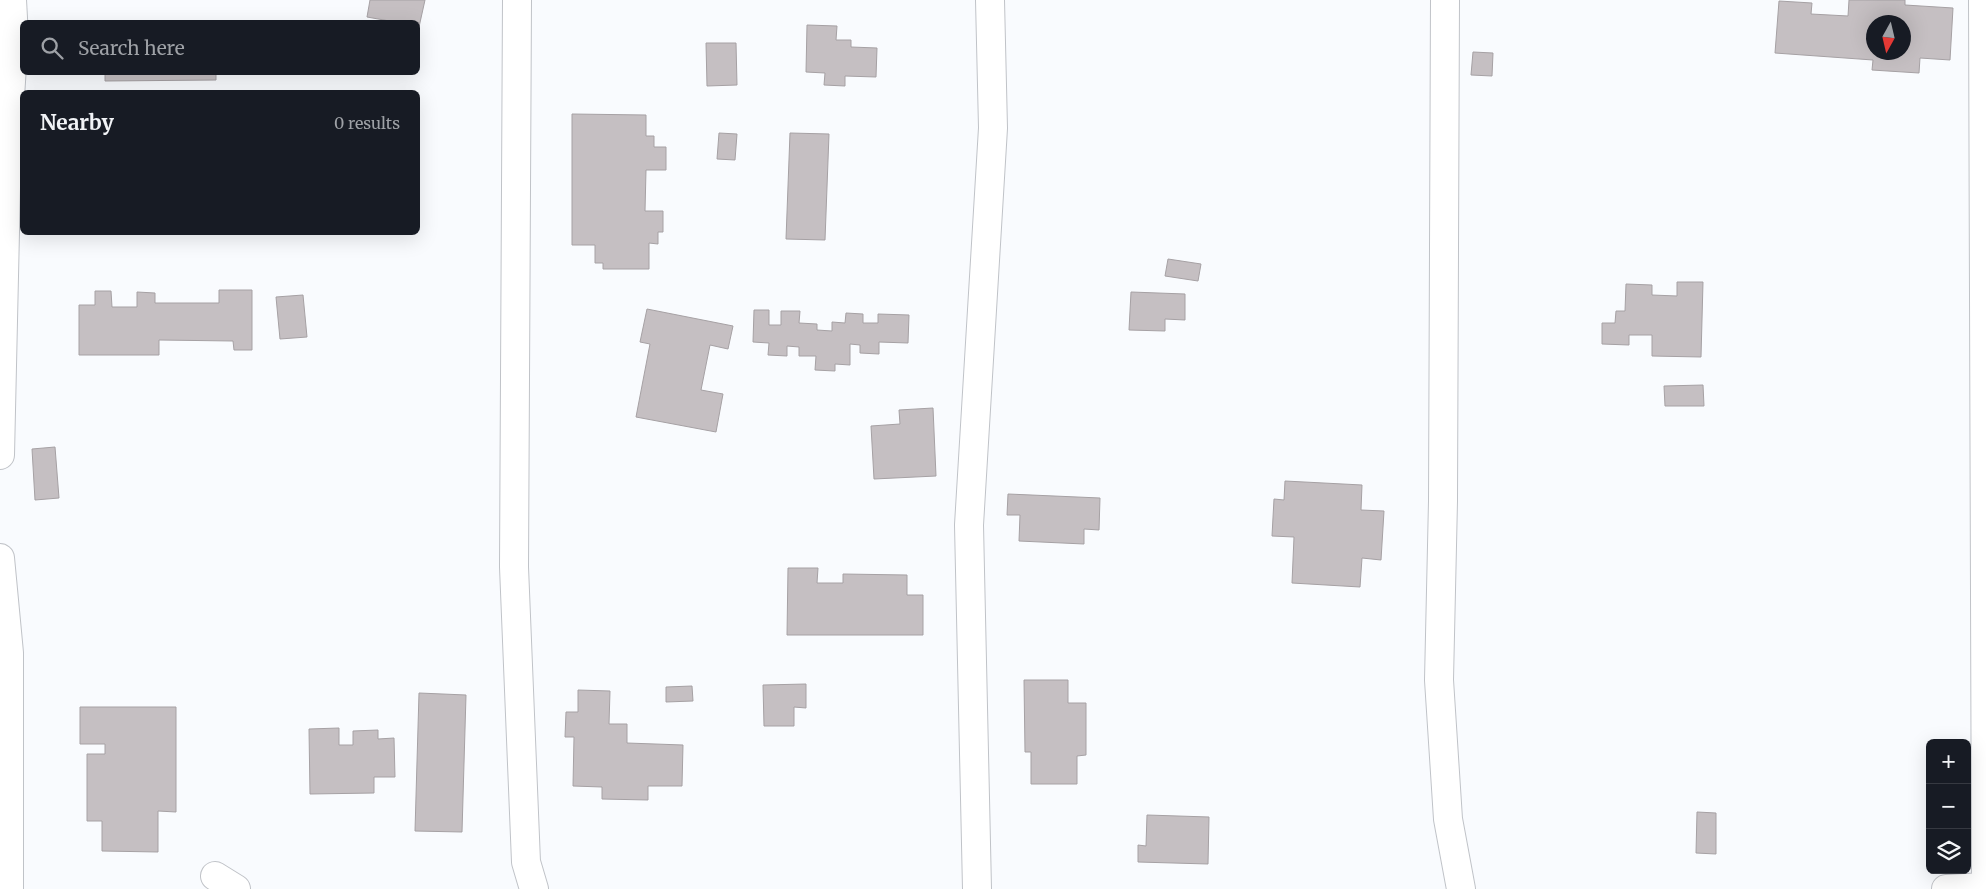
<!DOCTYPE html>
<html lang="en">
<head>
<meta charset="utf-8">
<style>
	body { margin:0; font-family:Merriweather,serif; background:#20242c; color:#f1f3f6 }
	.controls { position:absolute; right:15px; bottom:15px; display:grid; overflow:hidden; border-radius:8px; box-shadow:0 5px 20px #0002 }
	.controls button { width:45px; height:45px; display:grid; place-items:center; padding:0; border:0; border-bottom:1px solid #363941; background:#171b24; color:#f1f3f6; font:25px sans-serif }
	.compass { position:absolute; left:1866px; top:15px; width:45px; height:45px; border-radius:50%; background:#171b24; box-shadow:0 5px 20px #0002; rotate:188deg }
	.list { margin:0; padding:0; list-style:none }
	h2 { display:flex; justify-content:space-between; align-items:center; height:65px; margin:0; padding:0 20px; font-size:21px }
	h2 small { font-size:16px; font-weight:400; color:#9ea1a6 }
	.icon { flex:none; width:28px; height:28px; fill:none; stroke:currentColor; stroke-width:2; stroke-linecap:round; stroke-linejoin:round }
	.map { position:relative; flex:none; width:1986px; height:889px; overflow:hidden }
	.search { position:absolute; background:#171b24; box-shadow:0 5px 20px #0002; left:20px; top:20px; width:400px; height:55px; display:flex; align-items:center; gap:12px; box-sizing:border-box; padding:0 18px; border-radius:8px; color:#9ea1a6; font-size:19px }
	.panel { position:absolute; background:#171b24; box-shadow:0 5px 20px #0002; left:20px; top:90px; width:400px; height:145px; border-radius:8px }
	.map>svg:first-child { display:block }
	.building { fill:#c5bfc2; stroke:#a6a1a4; fill-rule:evenodd }
	.lines { fill:none; stroke-linecap:round; stroke-linejoin:round }
	.minor-casing { stroke:#c0c3c8; stroke-width:30 }
	.minor { stroke:#fff; stroke-width:28 }
</style>
</head>
<body>
<div class="map">
<svg width="1986" height="889" viewBox="0 0 1986 889">
	<rect width="100%" height="100%" fill="#f9fbfe"/>
	<!-- building -->
	<g class="building">
		<polygon points="370,0 425,0 419,27 418,27 418,22 395,22 367,17"/>
		<path d="M1849,0h56v5l48,3 -3,52 -30,-2 -1,15 -47,-3 1,-10 -98,-7 4,-52 33,2 -1,11 37,2zM1874,22h30v30h-30z"/>
		<polygon points="807,25 837,26 836,40 851,40 851,47 877,48 876,77 845,76 845,86 824,85 825,73 806,72"/>
		<polygon points="706,43 736,43 737,85 707,86"/>
		<polygon points="1473,52 1493,53 1492,76 1471,75"/>
		<polygon points="105,72 216,72 216,80 105,81"/>
		<polygon points="572,114 646,115 646,136 654,136 654,147 666,147 666,170 646,170 645,211 663,211 663,232 658,232 658,244 649,243 649,269 603,269 603,263 595,263 595,245 572,245"/>
		<polygon points="719,133 737,134 735,160 717,159"/>
		<polygon points="790,133 829,134 825,240 786,239"/>
		<polygon points="1168,259 1201,264 1198,281 1165,276"/>
		<polygon points="1677,282 1703,282 1701,357 1652,356 1652,335 1629,335 1629,345 1602,344 1602,323 1615,323 1616,311 1625,311 1626,284 1652,285 1652,295 1677,296"/>
		<polygon points="219,290 252,290 252,350 234,350 233,341 159,340 159,355 79,355 79,305 95,305 95,291 111,291 112,307 137,307 137,292 155,293 155,303 219,303"/>
		<polygon points="1131,292 1185,294 1185,320 1165,319 1165,331 1129,330"/>
		<polygon points="303,295 307,337 280,339 276,297"/>
		<polygon points="647,309 733,326 728,349 710,345 701,390 723,394 716,432 636,417 650,344 640,342"/>
		<polygon points="754,310 769,310 769,325 781,325 781,311 800,311 799,323 817,324 817,330 832,331 832,322 845,323 846,313 863,314 863,323 878,323 878,314 909,315 908,343 879,342 879,354 860,353 860,345 850,344 850,365 835,364 835,371 815,370 816,356 799,356 799,347 787,346 787,356 768,355 769,343 753,342"/>
		<polygon points="1703,385 1704,406 1665,406 1664,386"/>
		<polygon points="933,408 936,476 874,479 871,426 900,424 899,410"/>
		<polygon points="55,447 59,498 35,500 32,449"/>
		<polygon points="1285,481 1362,485 1361,510 1384,511 1381,560 1362,558 1360,587 1292,583 1294,537 1272,536 1274,499 1284,500"/>
		<polygon points="1008,494 1100,498 1099,530 1084,529 1084,544 1019,541 1020,515 1007,515"/>
		<polygon points="788,568 818,568 817,583 843,583 843,574 907,575 907,595 923,595 923,635 787,635"/>
		<polygon points="1024,680 1068,680 1068,703 1086,703 1086,755 1077,756 1077,784 1031,784 1031,752 1025,752"/>
		<polygon points="806,684 806,708 794,707 794,726 764,726 763,685"/>
		<polygon points="692,686 693,701 666,702 666,687"/>
		<polygon points="578,690 610,691 609,724 627,724 627,743 683,745 682,786 648,786 648,800 602,799 602,787 573,786 574,737 565,737 566,712 578,712"/>
		<polygon points="419,693 466,695 462,832 415,831"/>
		<polygon points="80,707 176,707 176,812 158,811 158,852 102,851 102,821 87,821 87,754 105,754 105,744 80,744"/>
		<polygon points="339,728 339,745 353,745 353,731 378,730 378,739 394,738 395,777 374,777 374,793 310,794 309,729"/>
		<polygon points="1697,812 1716,813 1716,854 1696,853"/>
		<polygon points="1147,815 1209,817 1208,864 1138,862 1138,845 1146,846"/>
	</g>
	<g class="lines">
		<defs>
			<g id="minor">
				<polyline points="517,0 514,567 526,862 534,889"/>
				<polyline points="1445,0 1443,501 1439,680 1448,819 1461,889"/>
				<polyline points="1983,0 1986,889"/>
				<polyline points="0,455 7,142 14,36 12,0"/>
				<polyline points="0,558 9,653 9,889"/>
				<polyline points="215,876 236,889"/>
				<polyline points="977,889 969,525 993,128 990,0"/>
				<polyline points="1946,889 1986,887"/>
			</g>
		</defs>
		<!-- minor casing -->
		<use href="#minor" class="minor-casing"/>
		<!-- minor -->
		<use href="#minor" class="minor"/>
	</g>
</svg>
<div class="controls">
<button>+</button>
<button>−</button>
<button><svg class="icon" aria-label="layers" viewBox="0 0 24 24"><path d="M12 4l9 5-9 5-9-5zM3 14l9 5 9-5"/></svg></button>
</div>
<svg class="compass" viewBox="-18 -18 36 36"><path d="M0-13l5 13h-10z" fill="#e53935"/><path d="M0 13l5-13h-10z" fill="#9ea1a6"/></svg>
<div class="search"><svg class="icon" aria-label="search" viewBox="0 0 24 24"><circle cx="10" cy="10" r="6"/><path d="M15 15l6 6"/></svg>Search here</div>
<section class="panel">
<h2>Nearby<small>0 results</small></h2>
<ul class="list">
</ul>
</section>
</div>
</body>
</html>
